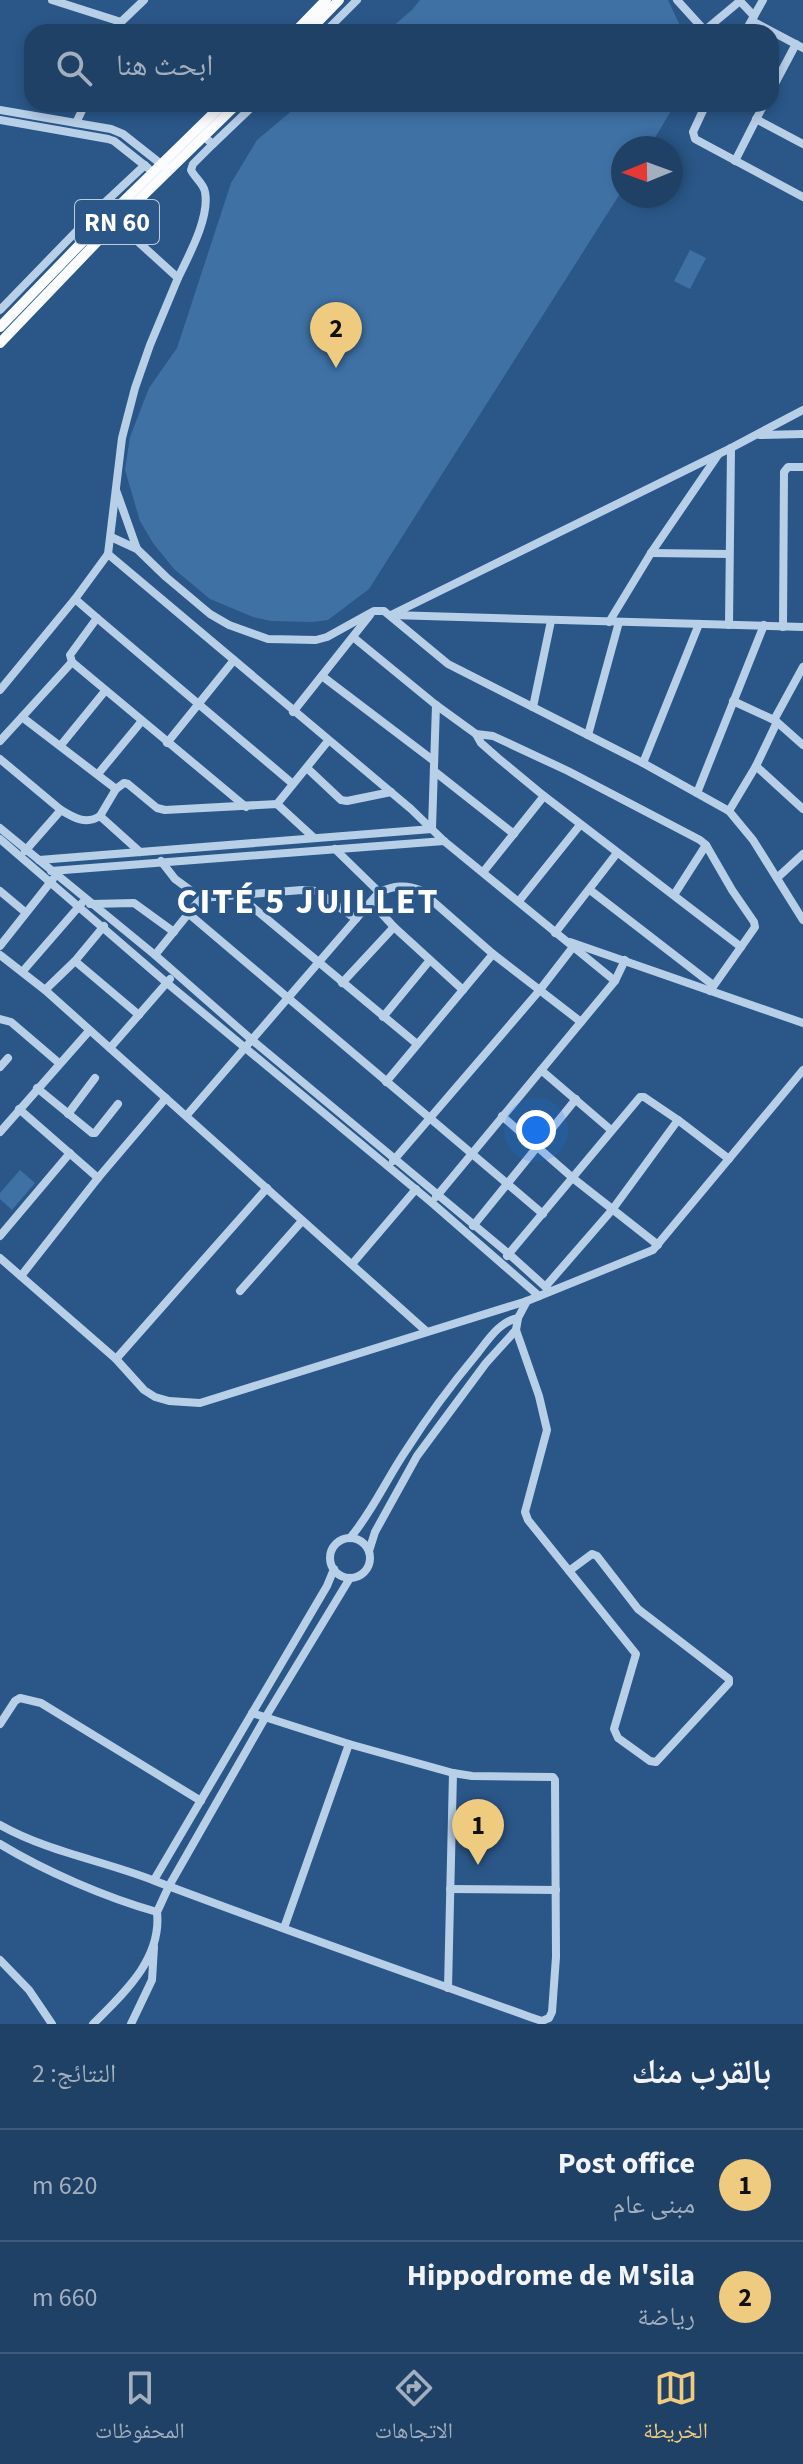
<!DOCTYPE html>
<html lang="ar">
<head>
<meta charset="utf-8">
<style>
	body { margin:0; font-family:"Source Sans 3","Noto Naskh Arabic",sans-serif; background:#2d4c6f; color:#f1f3f6; direction:rtl }
	.compass { position:absolute; left:611px; top:136px; width:72px; height:72px; border-radius:50%; background:#204166; box-shadow:0 4px 12px #0003; rotate:269deg }
	.you { position:absolute; left:536px; top:1130px; width:28px; height:28px; margin:-20px; border:6px solid #fff; border-radius:50%; background:#1a73e8; box-shadow:0 0 0 12px #1a73e833 }
	.badge { display:grid; place-items:center; width:52px; height:52px; border-radius:50%; background:#eecb7f; color:#111; font-size:26px; font-weight:700 }
	.pin { position:absolute; translate:-50% -66px; filter:drop-shadow(0 2px 4px #0008) }
	.pin::after { content:''; position:absolute; top:42px; width:28px; height:24px; background:inherit; clip-path:polygon(0 0,100% 0,50% 100%) }
	.list { margin:0; padding:0; list-style:none }
	h2 { display:flex; justify-content:space-between; align-items:center; height:104px; margin:0; padding:0 32px; font-size:34px }
	h2 small { font-size:26px; font-weight:400; color:#a2afbf }
	.list li { display:grid; grid-template-columns:52px 1fr auto; gap:24px; align-items:center; box-sizing:border-box; height:112px; padding:0 32px; border-top:2px solid #3d5a7a }
	.list b { display:block; font-size:30px; white-space:nowrap }
	.list p { margin:0; font-size:26px; white-space:nowrap; color:#a2afbf }
	.list em { font-size:26px; font-style:normal; color:#a2afbf }
	.icon { flex:none; width:44px; height:44px; fill:none; stroke:currentColor; stroke-width:2; stroke-linecap:round; stroke-linejoin:round }
	.map { position:relative; flex:none; width:803px; height:2024px; overflow:hidden; direction:ltr }
	.search { position:absolute; background:#204166; box-shadow:0 4px 12px #0003; left:24px; right:24px; top:24px; height:88px; display:flex; align-items:center; gap:20px; box-sizing:border-box; padding:0 28px; border-radius:24px; color:#a2afbf; font-size:30px }
	.sheet { height:328px; background:#204166 }
	nav { display:flex; justify-content:space-around; align-items:center; box-sizing:border-box; height:112px; border-top:2px solid #3d5a7a; background:#204166; font-size:22px; color:#a2afbf }
	nav a { display:grid; justify-items:center; gap:4px }
	nav .on { color:#eecb7f }
	.map>svg:first-child { display:block }
	.grass { fill:#3f71a5 }
	.lines { fill:none; stroke-linecap:round; stroke-linejoin:round }
	.minor { stroke:#b8cfe8; stroke-width:8 }
	.major { stroke:#fafcfe; stroke-width:10 }
	.labels { text-anchor:middle; dominant-baseline:central; stroke-width:7; stroke-linejoin:round; paint-order:stroke }
	.shield { fill:#2a5788; stroke:#bfcddb; stroke-width:2 }
	.shield-label { font-size:26px; font-weight:bold; fill:#fff }
	.district-label { font-size:36px; font-weight:bold; letter-spacing:2px; fill:#fff; stroke:#2a5788 }
</style>
</head>
<body>
<div class="map">
<svg width="803" height="2024" viewBox="0 0 803 2024">
	<rect width="100%" height="100%" fill="#2a5788"/>
	<!-- grass -->
	<g class="grass">
		<polygon points="420,0 668,0 683,32 386,32 412,10"/>
		<polygon points="300,104 675,104 649,148 623,148 623,189 369,589 328,620 313,622 271,621 253,617 210,599 174,569 153,543 140,521 125,470 130,437 149,388 177,348 231,183 257,140"/>
		<polygon points="690,250 706,258 690,289 674,281"/>
		<polygon points="20,1170 35,1183 12,1210 0,1199 0,1193"/>
	</g>
	<g class="lines">
		<!-- minor -->
		<g class="minor">
			<polyline points="52,0 121,22 116,32"/>
			<polyline points="677,0 706,32"/>
			<polyline points="739,0 754,16"/>
			<polyline points="752,21 803,48"/>
			<polyline points="121,22 144,0"/>
			<polyline points="704,31 740,1"/>
			<polyline points="325,32 357,0"/>
			<polyline points="745,32 763,0"/>
			<polyline points="771,91 796,44"/>
			<polyline points="706,104 693,132 695,139 803,197"/>
			<polyline points="0,110 111,129 123,134 166,168"/>
			<polyline points="756,119 803,144"/>
			<polyline points="0,120 108,139 114,141 148,168"/>
			<polyline points="76,123 85,104"/>
			<polyline points="213,144 255,104"/>
			<polyline points="735,161 764,104"/>
			<path d="M178,278c11,-23 32,-61 27,-86 -1,-8 -10,-14 -14,-22l2,-6 20,-20 -9,-7"/>
			<polyline points="0,310 99,208 145,165"/>
			<polyline points="803,410 731,448 391,615 803,627"/>
			<polyline points="760,435 803,434"/>
			<polyline points="116,490 137,549"/>
			<polyline points="111,537 137,549 166,577 210,614 229,625 268,639 316,640 327,637 374,611 384,611 448,664 643,763 729,811 753,840 803,920"/>
			<polyline points="651,553 729,554"/>
			<polyline points="108,554 411,809 444,841 615,981"/>
			<polyline points="75,599 97,618 70,655 72,662 246,807"/>
			<polyline points="97,618 293,784"/>
			<polyline points="609,622 651,553 718,455"/>
			<polyline points="729,625 731,448"/>
			<polyline points="783,627 784,472 788,467 803,467"/>
			<polyline points="353,637 436,705 476,734 481,743 498,758 544,796 741,947 710,991"/>
			<polyline points="322,676 434,761"/>
			<polyline points="0,690 75,599 108,554 122,438 135,388 150,345 178,278 113,219"/>
			<polyline points="733,701 774,720"/>
			<polyline points="533,707 551,621"/>
			<polyline points="293,712 370,615"/>
			<polyline points="22,717 72,662"/>
			<polyline points="777,722 803,745"/>
			<polyline points="476,734 493,736 568,771 700,840 706,845 732,890 754,922 755,927 741,947"/>
			<polyline points="588,735 619,622"/>
			<polyline points="0,741 22,717 116,789"/>
			<polyline points="167,743 234,660"/>
			<polyline points="61,745 105,691"/>
			<polyline points="0,759 61,810"/>
			<polyline points="643,763 699,624"/>
			<polyline points="756,766 803,809"/>
			<polyline points="307,768 341,800 347,801 391,792"/>
			<polyline points="434,771 514,834"/>
			<polyline points="98,774 141,722"/>
			<polyline points="697,793 764,625"/>
			<polyline points="277,804 328,741"/>
			<polyline points="729,811 756,766 777,722 774,720 803,667"/>
			<polyline points="100,816 116,789 124,783 128,784 157,808 165,810 277,804 313,837"/>
			<polyline points="0,828 155,955 252,1040 509,1254 550,1291"/>
			<polyline points="432,828 436,705"/>
			<polyline points="0,839 167,983 431,1202 539,1296"/>
			<path d="M25,851l36,-41c13,8 25,15 39,6l40,36"/>
			<polyline points="39,860 432,829"/>
			<polyline points="161,861 175,879 201,898 302,890 316,891 356,919 379,892 335,849"/>
			<polyline points="51,871 444,841"/>
			<polyline points="484,871 544,796"/>
			<polyline points="777,878 803,854"/>
			<polyline points="590,890 713,985"/>
			<polyline points="0,891 25,912"/>
			<path d="M379,892c15,-6 26,-8 41,-2l73,64 88,68"/>
			<polyline points="238,895 417,1044"/>
			<polyline points="674,895 706,845"/>
			<polyline points="519,901 580,825"/>
			<polyline points="372,903 394,927 463,990"/>
			<polyline points="90,904 134,903 174,932"/>
			<polyline points="189,914 543,1214"/>
			<polyline points="555,933 617,853"/>
			<polyline points="570,942 803,1023"/>
			<polyline points="0,946 53,879"/>
			<polyline points="0,955 45,990 426,1331"/>
			<polyline points="155,955 201,898"/>
			<polyline points="75,961 139,1015"/>
			<polyline points="23,971 82,903"/>
			<polyline points="342,983 394,927"/>
			<polyline points="45,990 75,961 104,926"/>
			<polyline points="383,1017 430,960"/>
			<polyline points="0,1019 11,1022 59,1063"/>
			<polyline points="110,1048 170,979"/>
			<polyline points="0,1067 8,1058"/>
			<polyline points="541,1070 611,1130"/>
			<polyline points="386,1082 493,954"/>
			<polyline points="37,1088 92,1133 95,1133 118,1104"/>
			<polyline points="19,1109 98,1178"/>
			<polyline points="68,1114 95,1078"/>
			<polyline points="187,1115 356,919"/>
			<polyline points="502,1116 574,1179 658,1245"/>
			<polyline points="0,1132 89,1031"/>
			<polyline points="393,1161 539,991 573,947"/>
			<polyline points="436,1197 615,981 625,960"/>
			<polyline points="473,1226 576,1099"/>
			<polyline points="0,1236 70,1153"/>
			<polyline points="507,1256 640,1097 644,1097 678,1120 729,1159"/>
			<polyline points="0,1258 116,1359 144,1390 155,1397 169,1401 200,1403 527,1301 653,1250 803,1070"/>
			<polyline points="353,1263 416,1189"/>
			<polyline points="21,1276 98,1178 166,1098"/>
			<polyline points="546,1286 612,1210 678,1120"/>
			<polyline points="240,1291 302,1221"/>
			<polyline points="516,1330 539,1396 547,1430 525,1512 528,1520 636,1654 614,1729 618,1738 650,1761 656,1762 729,1683 729,1679 638,1609 597,1556 592,1554 569,1571"/>
			<polyline points="116,1359 267,1188"/>
			<path d="M350,1538c23,-27 37,-60 57,-89 21,-33 45,-65 70,-95 11,-14 23,-33 41,-36"/>
			<circle cx="350" cy="1558" r="20"/>
			<polyline points="369,1551 375,1532 417,1456 486,1363 516,1330 518,1318 527,1301"/>
			<polyline points="0,1724 15,1701 20,1698 41,1703 201,1801"/>
			<path d="M0,1825c48,27 105,36 155,56 124,47 250,91 375,136l12,4 7,-3 3,-6 4,-55 -1,-177 -2,-3 -81,-1 -19,-3 -104,-29 -97,-31"/>
			<path d="M0,1844c44,27 107,54 157,68l12,-26 96,-168 85,-140"/>
			<polyline points="154,1880 327,1586 334,1569"/>
			<polyline points="450,1889 556,1890"/>
			<polyline points="284,1928 349,1744"/>
			<polyline points="0,1960 29,1990 52,2024"/>
			<polyline points="448,1988 453,1773"/>
			<path d="M93,2024c31,-31 69,-65 64,-112"/>
			<polyline points="131,2024 152,1980 154,1947"/>
		</g>
		<!-- major -->
		<g class="major">
			<polyline points="295,32 326,0"/>
			<polyline points="308,32 339,0"/>
			<polyline points="0,327 89,235 223,104"/>
			<polyline points="0,343 116,222 237,104"/>
		</g>
	</g>
	<g class="labels">
		<!-- shield labels -->
		<rect class="shield" x="75" y="200" width="84" height="44" rx="6"/>
		<g class="shield-label">
			<text x="117" y="222">RN 60</text>
		</g>
		<!-- district labels -->
		<g class="district-label">
			<text x="308" y="901">CITÉ 5 JUILLET</text>
		</g>
	</g>
</svg>
<svg class="compass" viewBox="-18 -18 36 36"><path d="M0-13l5 13h-10z" fill="#e53935"/><path d="M0 13l5-13h-10z" fill="#a2afbf"/></svg>
<div class="you"></div>
<div class="pin badge" style="left:478px;top:1865px">1</div>
<div class="pin badge" style="left:336px;top:368px">2</div>
<div class="search"><svg class="icon" aria-label="search" viewBox="0 0 24 24"><circle cx="10" cy="10" r="6"/><path d="M15 15l6 6"/></svg>ابحث هنا</div>
</div>
<section class="sheet">
<h2>بالقرب منك<small>النتائج: 2</small></h2>
<ul class="list">
<li><span class="badge">1</span><div><b>Post office</b><p>مبنى عام</p></div><em>620 m</em></li>
<li><span class="badge">2</span><div><b>Hippodrome de M'sila</b><p>رياضة</p></div><em>660 m</em></li>
</ul>
</section>
<nav>
<a class="on"><svg class="icon" aria-label="map" viewBox="0 0 24 24"><path d="M3 6l6-2 6 2 6-2v14l-6 2-6-2-6 2zM9 4v14M15 6v14"/></svg>الخريطة</a>
<a><svg class="icon" aria-label="directions" viewBox="0 0 24 24"><path d="M12 3l9 9-9 9-9-9zM9 14v-3h6M13 9l2 2-2 2"/></svg>الاتجاهات</a>
<a><svg class="icon" aria-label="saved" viewBox="0 0 24 24"><path d="M7 4h10v16l-5-4-5 4z"/></svg>المحفوظات</a>
</nav>
</body>
</html>
